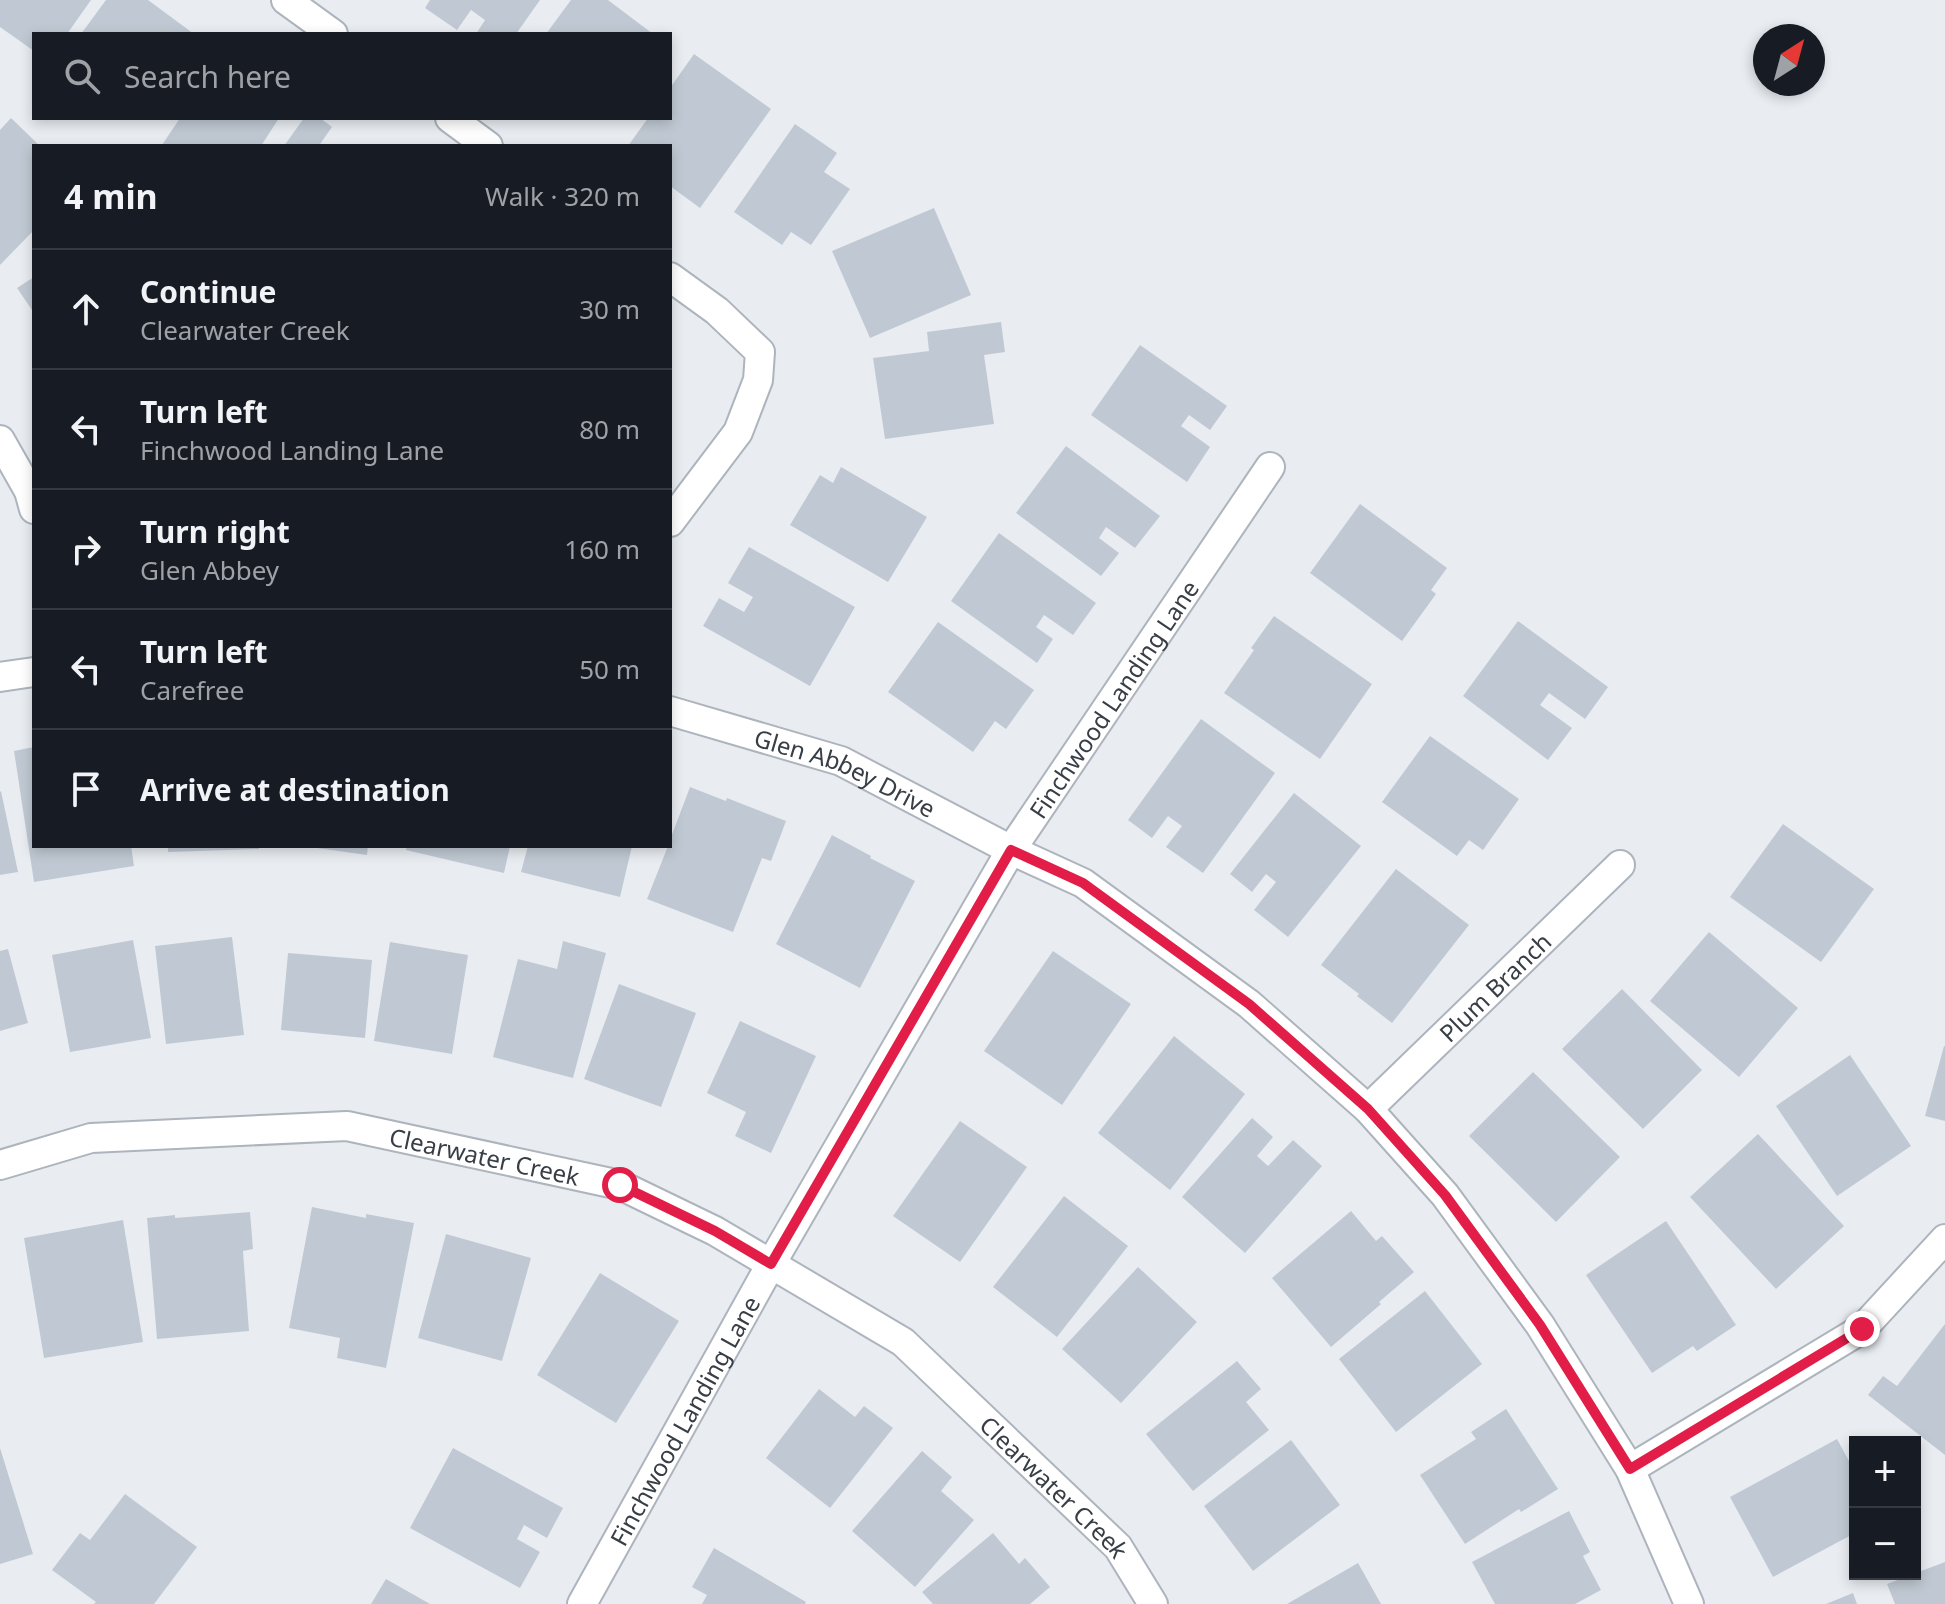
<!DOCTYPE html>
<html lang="en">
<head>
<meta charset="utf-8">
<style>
	body { margin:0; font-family:"Noto Sans",sans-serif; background:#242831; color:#f1f3f6 }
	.controls { position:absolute; right:24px; bottom:24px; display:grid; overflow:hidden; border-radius:0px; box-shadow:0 4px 12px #0003 }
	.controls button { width:72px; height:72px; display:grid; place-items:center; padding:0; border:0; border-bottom:2px solid #363941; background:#171b24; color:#f1f3f6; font:40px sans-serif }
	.compass { position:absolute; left:1753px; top:24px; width:72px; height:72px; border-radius:50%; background:#171b24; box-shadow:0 4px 12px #0003; rotate:36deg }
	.stop { position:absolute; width:24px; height:24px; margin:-18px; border:6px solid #e11d48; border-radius:50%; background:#fff }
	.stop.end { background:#e11d48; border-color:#fff; box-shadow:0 2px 8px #0008 }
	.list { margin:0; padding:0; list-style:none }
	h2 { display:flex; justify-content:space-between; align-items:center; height:104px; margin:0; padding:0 32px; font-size:34px }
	h2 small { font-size:26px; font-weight:400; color:#9ea1a6 }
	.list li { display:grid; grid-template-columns:52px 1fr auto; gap:24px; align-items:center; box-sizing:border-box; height:120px; padding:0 32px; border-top:2px solid #363941 }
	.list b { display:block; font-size:30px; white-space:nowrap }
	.list p { margin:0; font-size:26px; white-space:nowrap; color:#9ea1a6 }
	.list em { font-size:26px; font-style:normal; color:#9ea1a6 }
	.icon { flex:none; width:44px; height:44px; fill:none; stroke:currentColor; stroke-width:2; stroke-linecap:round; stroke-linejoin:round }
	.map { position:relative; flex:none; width:1945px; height:1604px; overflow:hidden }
	.search { position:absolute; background:#171b24; box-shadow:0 4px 12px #0003; left:32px; top:32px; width:640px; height:88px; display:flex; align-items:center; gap:20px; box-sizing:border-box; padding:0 28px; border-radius:0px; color:#9ea1a6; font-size:30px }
	.panel { position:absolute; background:#171b24; box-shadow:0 4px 12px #0003; left:32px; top:144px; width:640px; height:704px; border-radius:0px }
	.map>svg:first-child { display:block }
	.building { fill:#c0c9d3 }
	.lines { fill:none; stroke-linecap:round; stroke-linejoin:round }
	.street-casing { stroke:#adb4bd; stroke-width:32 }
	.street { stroke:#fff; stroke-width:28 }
	.route { stroke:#e11d48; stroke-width:10 }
	.labels { text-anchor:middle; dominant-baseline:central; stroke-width:8; stroke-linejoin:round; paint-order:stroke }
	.street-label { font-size:24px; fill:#383e45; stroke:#fff }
</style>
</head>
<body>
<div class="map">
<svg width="1945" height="1604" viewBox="0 0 1945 1604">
	<rect width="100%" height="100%" fill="#e9edf2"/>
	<!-- building -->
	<g class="building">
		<polygon points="0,0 91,0 67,34 34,34 34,51 0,27"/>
		<polygon points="106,0 148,0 194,34 81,34"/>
		<polygon points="430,0 540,0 516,34 476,34 485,20 471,10 457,30 425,8"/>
		<polygon points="571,0 608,0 653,34 546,34"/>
		<polygon points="694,54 771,109 700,208 670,186 670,146 628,146 648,118 670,118 670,88"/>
		<polygon points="11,118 40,146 34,146 34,230 0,265 0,130"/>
		<polygon points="180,118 279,118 261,146 164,146 162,145"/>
		<polygon points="304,118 320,118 332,127 320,144 322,146 284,146"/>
		<polygon points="795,124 837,153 824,172 850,189 811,245 791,232 782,245 734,212"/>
		<polygon points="934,208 971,295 870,338 832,251"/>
		<polygon points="34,277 34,313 17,288"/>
		<polygon points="1001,322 1005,352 984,355 994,424 885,439 873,358 929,351 927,332"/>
		<polygon points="1140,345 1227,406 1210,430 1189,415 1181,426 1210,447 1187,482 1091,415"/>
		<polygon points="1066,446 1160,516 1135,548 1106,527 1099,538 1119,553 1101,576 1016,513"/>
		<polygon points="841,467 927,517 888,582 790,525 820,475 833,483"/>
		<polygon points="1360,504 1447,568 1431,590 1436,594 1402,641 1310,573"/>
		<polygon points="999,533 1096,603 1073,635 1044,615 1036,627 1053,639 1037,663 951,601"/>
		<polygon points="749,547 855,607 810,686 703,626 719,598 744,612 753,597 728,583"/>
		<polygon points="1274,616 1372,684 1320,759 1224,693 1254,650 1251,648"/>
		<polygon points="1518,621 1608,687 1585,719 1549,693 1540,705 1572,728 1548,760 1463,696"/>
		<polygon points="938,622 1034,690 1006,729 995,721 973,752 888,692"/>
		<polygon points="1201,719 1275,773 1203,873 1166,847 1182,826 1168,816 1152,838 1128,820"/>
		<polygon points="1430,736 1519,799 1483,850 1469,840 1457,856 1382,802"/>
		<polygon points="34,747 34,846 131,846 134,866 34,882 14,751"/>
		<polygon points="690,787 726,801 727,798 786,821 771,861 762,858 733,932 647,899 668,846 670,846 670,840"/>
		<polygon points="1,791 18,872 0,875 0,792"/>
		<polygon points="1294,793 1361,846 1288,937 1254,910 1276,882 1266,874 1252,892 1230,874"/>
		<polygon points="1783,824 1874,889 1821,962 1730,897"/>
		<polygon points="832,835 871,856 870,858 915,881 860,988 776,944"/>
		<polygon points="168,846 259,846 259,849 168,852"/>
		<polygon points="317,846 368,846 367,855 317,848"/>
		<polygon points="407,846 510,846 504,873 406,850"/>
		<polygon points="528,846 632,846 620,897 521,872"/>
		<polygon points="1396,869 1469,925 1392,1023 1357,996 1359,994 1321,965"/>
		<polygon points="1709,932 1798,1008 1739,1077 1650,1001"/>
		<polygon points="232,937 244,1035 166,1044 155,946"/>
		<polygon points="133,940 151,1038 70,1052 52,955"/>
		<polygon points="563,941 606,953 573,1078 493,1057 518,959 557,969"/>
		<polygon points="390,942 468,955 452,1054 374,1041"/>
		<polygon points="8,949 28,1023 0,1031 0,951"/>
		<polygon points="1053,951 1131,1004 1062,1105 984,1051"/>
		<polygon points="288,953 372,960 365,1038 281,1030"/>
		<polygon points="619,984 696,1013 661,1107 584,1079"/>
		<polygon points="1622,989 1702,1070 1643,1129 1562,1049"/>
		<polygon points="740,1021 816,1056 771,1153 735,1136 746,1112 707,1093"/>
		<polygon points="1174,1036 1245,1094 1170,1190 1098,1133"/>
		<polygon points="1944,1046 1945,1046 1945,1121 1925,1116"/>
		<polygon points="1850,1055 1911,1146 1837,1196 1776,1106"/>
		<polygon points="1533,1072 1620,1157 1556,1222 1469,1136"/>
		<polygon points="1252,1118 1273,1137 1257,1156 1268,1166 1293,1140 1322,1166 1245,1253 1182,1197"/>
		<polygon points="960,1121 1027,1167 960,1262 893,1216"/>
		<polygon points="1758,1134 1844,1226 1776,1289 1690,1197"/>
		<polygon points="1064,1196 1128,1246 1057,1337 993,1287"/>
		<polygon points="312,1207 366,1218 366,1214 414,1223 386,1368 337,1358 340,1338 289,1328"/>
		<polygon points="1351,1211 1376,1241 1382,1236 1414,1272 1379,1302 1381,1304 1331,1347 1272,1278"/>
		<polygon points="250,1212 253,1249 243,1251 249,1331 157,1339 147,1218 175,1215 175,1218"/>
		<polygon points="123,1220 143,1342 44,1358 24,1238"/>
		<polygon points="1666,1221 1736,1325 1697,1351 1693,1346 1652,1373 1586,1275"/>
		<polygon points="446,1234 531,1258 502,1361 418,1338"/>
		<polygon points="1138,1267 1197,1322 1121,1403 1062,1349"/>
		<polygon points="600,1273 679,1321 616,1423 537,1375"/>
		<polygon points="1425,1291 1482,1364 1396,1432 1339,1359"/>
		<polygon points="1945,1324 1945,1455 1868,1395 1883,1376 1897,1386"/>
		<polygon points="1237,1361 1261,1389 1246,1402 1269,1430 1193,1491 1146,1434"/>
		<polygon points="819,1389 855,1417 864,1406 893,1428 830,1508 766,1458"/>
		<polygon points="1506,1409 1558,1489 1521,1512 1519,1509 1465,1544 1420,1475 1476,1439 1471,1432"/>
		<polygon points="1837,1439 1855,1472 1855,1533 1773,1577 1730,1497"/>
		<polygon points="1291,1440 1340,1505 1253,1571 1204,1506"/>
		<polygon points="0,1448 33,1554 0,1564"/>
		<polygon points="453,1448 563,1508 547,1538 524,1525 517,1539 540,1552 520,1588 410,1528"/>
		<polygon points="922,1451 952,1477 941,1491 974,1520 915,1587 852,1531"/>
		<polygon points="125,1494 197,1547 154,1604 94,1604 96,1602 52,1570 80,1533 90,1540"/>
		<polygon points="1569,1511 1590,1552 1583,1556 1601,1590 1575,1604 1495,1604 1472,1562"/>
		<polygon points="993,1533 1019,1564 1025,1558 1050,1587 1030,1604 933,1604 922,1592"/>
		<polygon points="714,1548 806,1602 805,1604 702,1604 707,1595 692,1587"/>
		<polygon points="1945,1562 1945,1604 1895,1604 1887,1584"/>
		<polygon points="1358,1563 1381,1604 1287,1604"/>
		<polygon points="386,1579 430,1604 371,1604"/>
		<polygon points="1853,1593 1857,1604 1826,1604"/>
	</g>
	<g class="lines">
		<defs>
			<g id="street">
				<polyline points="286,0 333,34"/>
				<polyline points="450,118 488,146"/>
				<polyline points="670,277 717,311 760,352 758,380 738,432 670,522"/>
				<polyline points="0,440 29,491 34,509"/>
				<polyline points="0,677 34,672"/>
				<path id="s1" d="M670,711l171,50 170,89 72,33 166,121 119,105 77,86 95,130 90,144 59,135"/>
				<path id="s2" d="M1368,1109l252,-244"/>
				<path id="s3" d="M0,1165l91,-27 256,-12 273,59 95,46 188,111 215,205 35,57"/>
				<polyline points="1630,1469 1862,1329 1945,1239"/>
				<path id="s4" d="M582,1604l189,-340 240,-414 259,-383"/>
			</g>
		</defs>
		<!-- street casing -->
		<use href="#street" class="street-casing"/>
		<!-- street -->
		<use href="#street" class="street"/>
	</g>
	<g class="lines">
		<!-- route -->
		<polyline class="route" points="620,1185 715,1231 771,1264 1011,850 1083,883 1249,1004 1368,1109 1445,1195 1540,1325 1630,1469 1862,1329"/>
	</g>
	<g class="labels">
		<!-- street labels -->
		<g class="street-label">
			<text stroke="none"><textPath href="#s4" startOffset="1050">Finchwood Landing Lane</textPath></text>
			<text stroke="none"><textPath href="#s1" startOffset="186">Glen Abbey Drive</textPath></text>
			<text stroke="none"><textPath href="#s2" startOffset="176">Plum Branch</textPath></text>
			<text stroke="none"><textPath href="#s3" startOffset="492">Clearwater Creek</textPath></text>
			<text stroke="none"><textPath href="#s4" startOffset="210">Finchwood Landing Lane</textPath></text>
			<text stroke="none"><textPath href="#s3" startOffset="1164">Clearwater Creek</textPath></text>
		</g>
	</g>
</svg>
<div class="controls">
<button>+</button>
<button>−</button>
</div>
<svg class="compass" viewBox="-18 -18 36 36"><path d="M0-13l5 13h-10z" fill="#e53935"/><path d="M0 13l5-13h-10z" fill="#9ea1a6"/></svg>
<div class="stop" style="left:620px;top:1185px"></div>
<div class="stop end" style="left:1862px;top:1329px"></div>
<div class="search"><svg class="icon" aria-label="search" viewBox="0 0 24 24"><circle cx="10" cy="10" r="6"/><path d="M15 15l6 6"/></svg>Search here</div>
<section class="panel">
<h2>4 min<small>Walk · 320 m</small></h2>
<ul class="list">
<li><svg class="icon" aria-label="ahead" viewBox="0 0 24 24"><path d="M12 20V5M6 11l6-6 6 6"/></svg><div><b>Continue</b><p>Clearwater Creek</p></div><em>30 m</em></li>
<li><svg class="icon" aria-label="left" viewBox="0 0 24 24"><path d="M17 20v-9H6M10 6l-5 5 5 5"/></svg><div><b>Turn left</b><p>Finchwood Landing Lane</p></div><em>80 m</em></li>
<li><svg class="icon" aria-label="right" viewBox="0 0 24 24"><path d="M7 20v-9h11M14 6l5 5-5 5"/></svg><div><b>Turn right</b><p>Glen Abbey</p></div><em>160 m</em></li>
<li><svg class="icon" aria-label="left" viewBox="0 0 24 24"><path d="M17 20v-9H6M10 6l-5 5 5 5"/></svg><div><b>Turn left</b><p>Carefree</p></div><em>50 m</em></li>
<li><svg class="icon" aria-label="arrive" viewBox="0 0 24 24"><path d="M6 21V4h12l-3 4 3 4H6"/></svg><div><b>Arrive at destination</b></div></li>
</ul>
</section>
</div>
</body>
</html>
